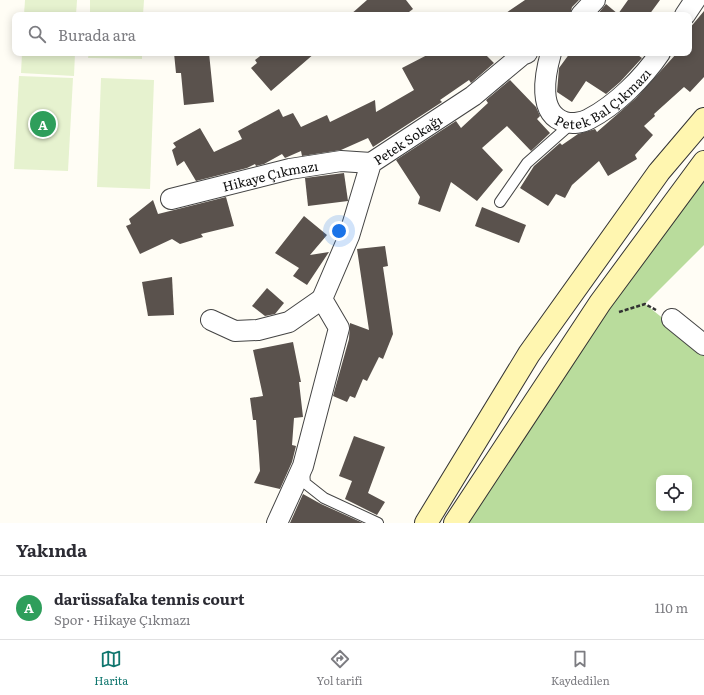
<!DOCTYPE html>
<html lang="tr">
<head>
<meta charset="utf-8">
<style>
	body { margin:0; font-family:Literata,serif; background:#f7f7f7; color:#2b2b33 }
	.controls { position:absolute; right:12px; bottom:12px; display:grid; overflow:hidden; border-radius:8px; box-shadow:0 2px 10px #0003 }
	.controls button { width:36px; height:36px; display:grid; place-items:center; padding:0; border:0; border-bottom:1px solid #e1e1e2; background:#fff; color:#2b2b33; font:20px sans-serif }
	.you { position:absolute; left:339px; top:231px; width:14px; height:14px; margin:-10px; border:3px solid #fff; border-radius:50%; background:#1a73e8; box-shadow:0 0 0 6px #1a73e833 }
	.badge { display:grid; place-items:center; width:26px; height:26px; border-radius:50%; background:#0f766e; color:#fff; font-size:13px; font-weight:700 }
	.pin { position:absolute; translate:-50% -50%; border:2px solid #fff; box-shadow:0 1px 4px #0006 }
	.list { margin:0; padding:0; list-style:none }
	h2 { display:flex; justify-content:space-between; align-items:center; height:52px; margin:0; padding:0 16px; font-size:17px }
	h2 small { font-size:13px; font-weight:400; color:#7c7c81 }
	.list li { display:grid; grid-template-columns:26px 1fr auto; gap:12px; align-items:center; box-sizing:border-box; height:64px; padding:0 16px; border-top:1px solid #e1e1e2 }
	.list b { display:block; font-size:15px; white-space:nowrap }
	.list p { margin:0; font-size:13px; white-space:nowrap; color:#7c7c81 }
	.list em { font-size:13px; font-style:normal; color:#7c7c81 }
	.icon { flex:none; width:22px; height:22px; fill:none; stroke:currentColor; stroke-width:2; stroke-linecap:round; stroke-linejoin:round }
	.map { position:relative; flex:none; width:704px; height:523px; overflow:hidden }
	.search { position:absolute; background:#fff; box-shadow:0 2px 10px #0003; left:12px; right:12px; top:12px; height:44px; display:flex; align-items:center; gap:10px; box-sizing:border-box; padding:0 14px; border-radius:8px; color:#7c7c81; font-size:15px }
	.sheet { height:116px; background:#fff }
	nav { display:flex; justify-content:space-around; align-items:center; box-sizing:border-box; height:56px; border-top:1px solid #e1e1e2; background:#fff; font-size:11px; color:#7c7c81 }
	nav a { display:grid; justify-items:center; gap:2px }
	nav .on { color:#0f766e }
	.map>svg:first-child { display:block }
	.forest { fill:#b9dc9c; fill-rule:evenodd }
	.pitch { fill:#e6f2cf }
	.building { fill:#5a524d }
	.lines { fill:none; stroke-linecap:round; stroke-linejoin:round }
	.lane-casing { stroke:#444; stroke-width:12 }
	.street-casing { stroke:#444; stroke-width:22 }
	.secondary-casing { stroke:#333; stroke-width:24 }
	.path { stroke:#333; stroke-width:2.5; stroke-dasharray:4 2; stroke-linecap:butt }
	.lane { stroke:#fff; stroke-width:10 }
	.street { stroke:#fff; stroke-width:20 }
	.secondary { stroke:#fff6b0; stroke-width:22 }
	.labels { text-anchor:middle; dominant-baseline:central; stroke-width:4; stroke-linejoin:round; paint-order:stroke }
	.street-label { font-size:13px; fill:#111; stroke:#fff }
</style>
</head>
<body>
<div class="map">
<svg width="704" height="523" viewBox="0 0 704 523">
	<rect width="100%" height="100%" fill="#fffdf5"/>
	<!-- forest -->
	<path class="forest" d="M704,181v64l-59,59 59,47v172h-247l167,-237zM659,478h30v30h-30z"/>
	<!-- pitch -->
	<g class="pitch">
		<polygon points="25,0 77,0 76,15 24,15"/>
		<polygon points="90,0 144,0 143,15 90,15"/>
		<polygon points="22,53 75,53 74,76 21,73"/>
		<polygon points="89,53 142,53 142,59 88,58"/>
		<polygon points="19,76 73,78 68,171 14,169"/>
		<polygon points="101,78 154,80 150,189 97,187"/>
	</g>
	<!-- building -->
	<g class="building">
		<polygon points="367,0 406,0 413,9 405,15 350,15"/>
		<polygon points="525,0 579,0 572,7 570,15 503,15"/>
		<polygon points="628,0 660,0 649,15 597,15 606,4 618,14"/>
		<polygon points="704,11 704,77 690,92 684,87 654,114 655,116 644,126 653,135 635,155 637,159 608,176 599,161 572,185 565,198 556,194 548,206 520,188 534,166 560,143 562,145 578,134 595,129 597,132 636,98 677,53 689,53 689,29"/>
		<polygon points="174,53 209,53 214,102 184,105 181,73 176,73"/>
		<polygon points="264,53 315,53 271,91 251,68 257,63 255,60"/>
		<polygon points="431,53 484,53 494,63 471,83 469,80 440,100 442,102 373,147 368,138 341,150 302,156 301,151 285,158 282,154 264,164 256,166 255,164 247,168 196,181 184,161 177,166 172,150 176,147 173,143 200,128 214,152 242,139 238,131 279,109 283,117 293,113 301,127 327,115 330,122 375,100 376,112 414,90 402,68"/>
		<polygon points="570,53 635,53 642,58 620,82 606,94 586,81 572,102 557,92 559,68"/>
		<polygon points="510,80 536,107 540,116 537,119 550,133 549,134 531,151 507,126 482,148 503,170 477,201 451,182 440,212 418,204 420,197 396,160 456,121 461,128 488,103 486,100"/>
		<polygon points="344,173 348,201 308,206 305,178"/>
		<polygon points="226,197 234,226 201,234 203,237 180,244 172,239 140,254 126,226 131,224 129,219 153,200 158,214"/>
		<polygon points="482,207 526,225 519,243 475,226"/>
		<polygon points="304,216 327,235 310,255 329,252 307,285 293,276 299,268 275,253"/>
		<polygon points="385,246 388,266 383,267 393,334 383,359 379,357 367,381 363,379 355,398 350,396 347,402 333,396 349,339 350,323 369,330 357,249"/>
		<polygon points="172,277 174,315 148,316 142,282"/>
		<polygon points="267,288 284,303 275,314 265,316 252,306"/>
		<polygon points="293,342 301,382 299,382 303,417 294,418 292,445 296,446 292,462 280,489 254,483 260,471 259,455 256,420 253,420 250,398 263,396 253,350"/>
		<polygon points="354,436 385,447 368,493 385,502 377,515 345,499 352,481 339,476"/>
		<polygon points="303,494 321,504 363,523 290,523"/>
	</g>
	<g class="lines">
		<defs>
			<g id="lane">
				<polyline points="500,202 527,163 571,124"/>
				<polyline points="304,472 305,483 324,498 378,523"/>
			</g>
			<g id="street">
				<polyline points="581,15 595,0"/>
				<polyline points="685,15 695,0"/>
				<path id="s1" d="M551,53c-6,21 -14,61 14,69 7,2 17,1 24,-3 27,-14 54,-41 71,-66"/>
				<path id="s2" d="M171,199l119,-30 51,-8 30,2"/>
				<polyline points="672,319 704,345"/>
				<polyline points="211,320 235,331 258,330 289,322 322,299"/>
				<path id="s3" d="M277,523l26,-57 36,-138 -17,-29 27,-63 22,-73 102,-67 49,-41 5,-2"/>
			</g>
			<g id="secondary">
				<polyline points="426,523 529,354 659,172 704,119"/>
				<polyline points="455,523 600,303 704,162"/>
			</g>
		</defs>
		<!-- lane casing -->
		<use href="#lane" class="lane-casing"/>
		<!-- street casing -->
		<use href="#street" class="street-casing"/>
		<!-- secondary casing -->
		<use href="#secondary" class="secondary-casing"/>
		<!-- path -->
		<polyline class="path" points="619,312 645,304 656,310"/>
		<!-- lane -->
		<use href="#lane" class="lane"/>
		<!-- street -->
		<use href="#street" class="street"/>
		<!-- secondary -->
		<use href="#secondary" class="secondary"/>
	</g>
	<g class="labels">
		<!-- street labels -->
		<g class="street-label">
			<text stroke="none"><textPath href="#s1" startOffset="124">Petek Bal Çıkmazı</textPath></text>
			<text stroke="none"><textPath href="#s3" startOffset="427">Petek Sokağı</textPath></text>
			<text stroke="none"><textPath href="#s2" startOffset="102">Hikaye Çıkmazı</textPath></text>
		</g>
	</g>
</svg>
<div class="controls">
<button><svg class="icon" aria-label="locate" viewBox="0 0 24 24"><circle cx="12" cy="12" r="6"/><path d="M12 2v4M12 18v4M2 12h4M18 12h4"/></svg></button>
</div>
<div class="you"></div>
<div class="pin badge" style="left:43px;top:124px;background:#2e9e5b">A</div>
<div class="search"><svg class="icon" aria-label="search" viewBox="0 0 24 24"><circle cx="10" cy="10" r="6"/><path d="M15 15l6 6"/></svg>Burada ara</div>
</div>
<section class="sheet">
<h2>Yakında<small></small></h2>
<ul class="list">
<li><span class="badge" style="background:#2e9e5b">A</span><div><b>darüssafaka tennis court</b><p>Spor · Hikaye Çıkmazı</p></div><em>110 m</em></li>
</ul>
</section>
<nav>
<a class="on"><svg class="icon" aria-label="map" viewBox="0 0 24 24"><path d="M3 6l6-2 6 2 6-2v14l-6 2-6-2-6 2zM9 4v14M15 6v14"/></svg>Harita</a>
<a><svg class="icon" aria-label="directions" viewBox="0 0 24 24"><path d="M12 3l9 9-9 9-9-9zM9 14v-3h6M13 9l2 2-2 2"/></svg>Yol tarifi</a>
<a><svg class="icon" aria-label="saved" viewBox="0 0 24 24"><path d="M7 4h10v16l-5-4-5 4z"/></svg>Kaydedilen</a>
</nav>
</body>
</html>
